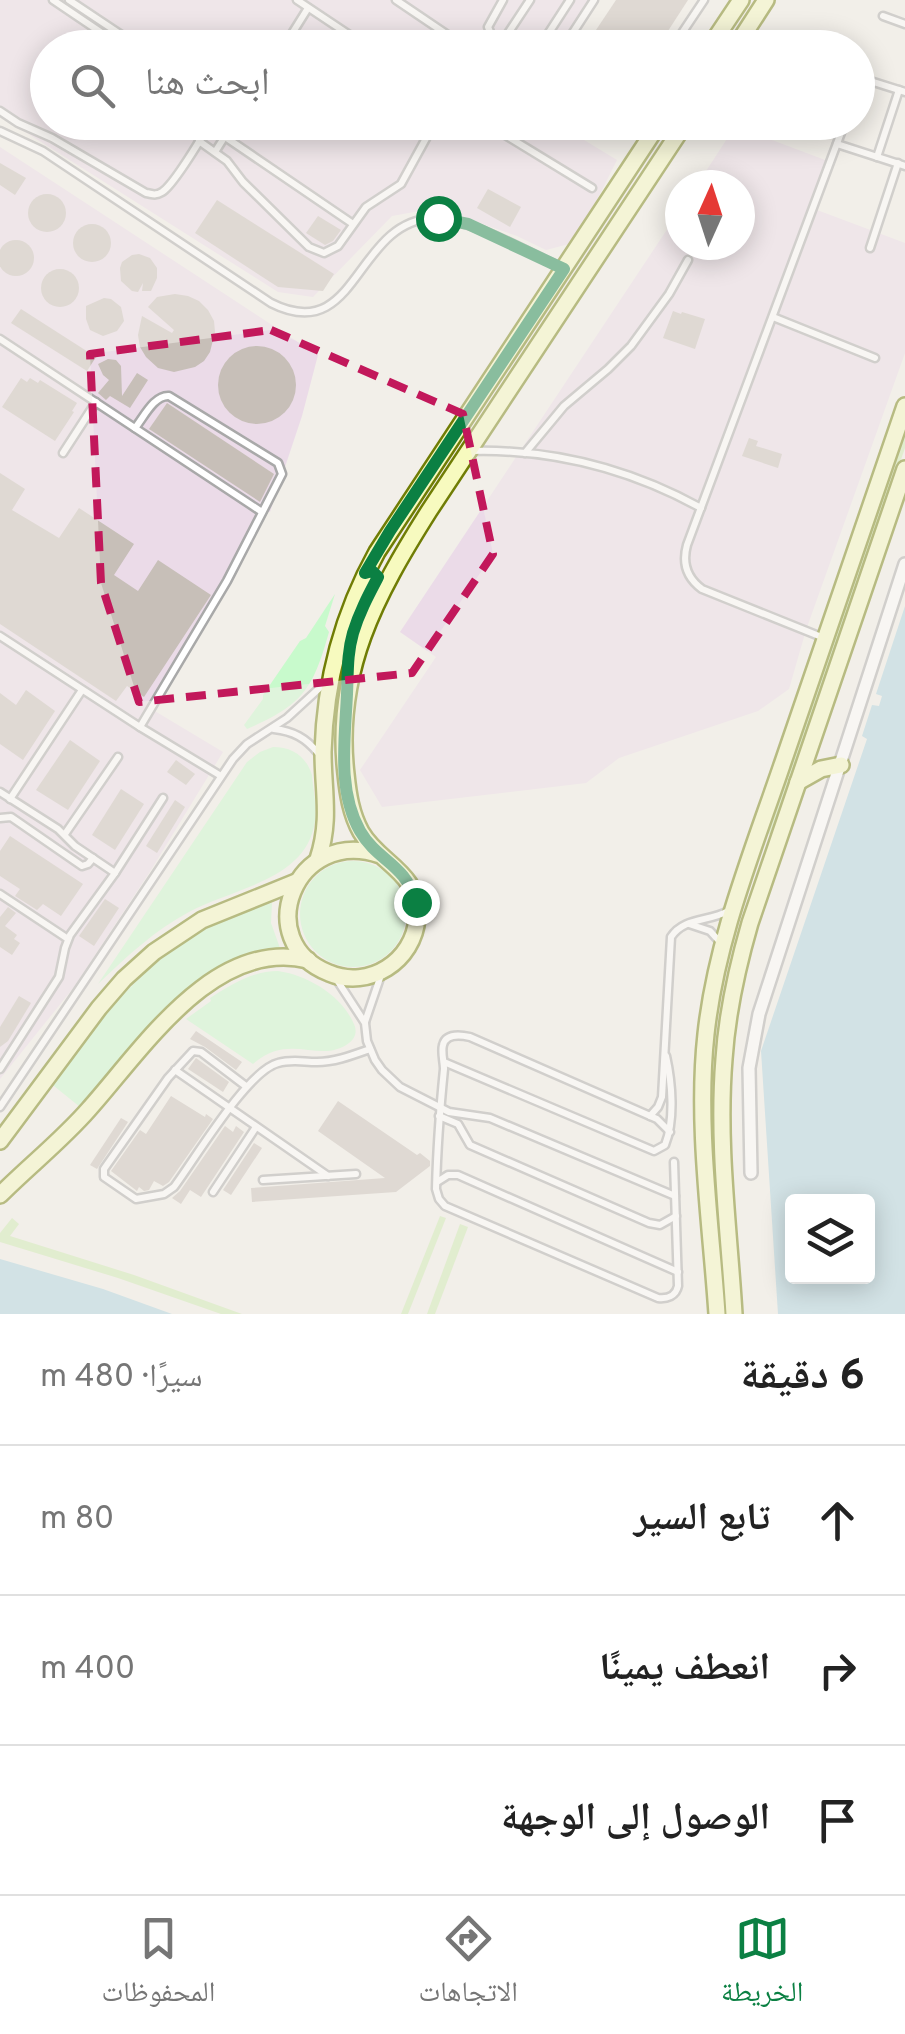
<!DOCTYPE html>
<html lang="ar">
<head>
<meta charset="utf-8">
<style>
	body { margin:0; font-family:Overpass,"Noto Naskh Arabic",sans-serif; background:#f6f6f6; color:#222; direction:rtl }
	.controls { position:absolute; right:30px; bottom:30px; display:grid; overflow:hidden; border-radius:10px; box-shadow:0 5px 25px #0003 }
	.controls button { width:90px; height:90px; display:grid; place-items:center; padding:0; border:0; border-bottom:2px solid #e0e0e0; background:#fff; color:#222; font:50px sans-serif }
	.compass { position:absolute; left:665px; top:170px; width:90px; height:90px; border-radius:50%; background:#fff; box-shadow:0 5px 25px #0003; rotate:3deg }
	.stop { position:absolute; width:30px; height:30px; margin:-22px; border:8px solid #0b8043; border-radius:50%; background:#fff }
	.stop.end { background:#0b8043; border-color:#fff; box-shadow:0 2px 10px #0008 }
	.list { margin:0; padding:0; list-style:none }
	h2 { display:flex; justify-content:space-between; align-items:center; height:130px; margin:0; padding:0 40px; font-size:42px }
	h2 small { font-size:32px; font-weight:400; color:#767676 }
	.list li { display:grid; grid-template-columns:65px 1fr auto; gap:30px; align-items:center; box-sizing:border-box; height:150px; padding:0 40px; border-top:2px solid #e0e0e0 }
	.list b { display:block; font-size:38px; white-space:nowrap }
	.list em { font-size:32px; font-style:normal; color:#767676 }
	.icon { flex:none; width:55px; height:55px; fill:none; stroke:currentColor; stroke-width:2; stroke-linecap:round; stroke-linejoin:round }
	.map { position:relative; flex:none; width:905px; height:1314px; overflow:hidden; direction:ltr }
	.search { position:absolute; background:#fff; box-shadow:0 5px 25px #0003; left:30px; right:30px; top:30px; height:110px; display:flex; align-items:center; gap:25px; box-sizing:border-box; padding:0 35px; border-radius:55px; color:#767676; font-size:38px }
	.sheet { height:580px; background:#fff }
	nav { display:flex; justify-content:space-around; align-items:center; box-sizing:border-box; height:140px; border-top:2px solid #e0e0e0; background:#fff; font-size:28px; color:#767676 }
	nav a { display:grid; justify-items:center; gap:5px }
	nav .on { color:#0b8043 }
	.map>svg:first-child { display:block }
	.industrial { fill:#ebdbe8 }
	.grass { fill:#cdebb0 }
	.park { fill:#c8facc }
	.water { fill:#aad3df; fill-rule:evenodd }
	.building { fill:#c7bfb8 }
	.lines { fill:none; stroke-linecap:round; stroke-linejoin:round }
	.lane-casing { stroke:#a9a9a9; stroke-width:11 }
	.street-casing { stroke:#a9a9a9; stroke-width:16 }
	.secondary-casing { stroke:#707d05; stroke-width:20 }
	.lane { stroke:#fff; stroke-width:6 }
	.street { stroke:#fff; stroke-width:11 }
	.secondary { stroke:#f7fabf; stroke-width:15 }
	.route { stroke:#0b8043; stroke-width:12 }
	.marked { fill:none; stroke:#c2185b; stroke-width:8; stroke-dasharray:20 12; stroke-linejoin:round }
</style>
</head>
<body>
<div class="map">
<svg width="905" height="1314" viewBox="0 0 905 1314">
	<rect width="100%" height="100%" fill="#f2efe9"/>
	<!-- industrial -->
	<g class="industrial">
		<polygon points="0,0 592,0 561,47 48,48 48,122 556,123 617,160 584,226 569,244 546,250 517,236 436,208 392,216 313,297 278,292 0,116"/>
		<polygon points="734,128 756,134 833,163 817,210 905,243 905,353 806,630 789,689 758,711 619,758 586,783 382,807 360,770 436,657 400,632 680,210 680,245 740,245 740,185 697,185"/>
		<polygon points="0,147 318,355 302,416 270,512 266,510 208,621 153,710 223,752 151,870 74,987 0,1079"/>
	</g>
	<!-- grass -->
	<g class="grass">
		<polygon points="905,429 905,448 772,835 767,833"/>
		<polygon points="440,1216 446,1218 408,1314 401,1314"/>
		<polygon points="12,1218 19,1224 10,1236 134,1275 242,1314 221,1314 118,1278 0,1242 0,1233"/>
		<polygon points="460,1224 468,1227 435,1314 427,1314"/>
	</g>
	<!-- park -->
	<g class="park">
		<path d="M335,594l-10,32 4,6c-16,57 -26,73 -82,97l-3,-4 19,-26v-4l37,-54 6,-3z"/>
		<path d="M273,747c19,0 33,9 39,28 1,14 5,31 3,46 -8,60 -83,67 -126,91 -34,18 -63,45 -91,72l149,-222 13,-10z"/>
		<circle cx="353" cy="914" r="53"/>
		<path d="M272,903l-1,20 9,25c-80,3 -153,103 -200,159l-31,-25c64,-77 119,-155 223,-179z"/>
		<path d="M278,971c29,4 63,24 75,51 4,7 4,15 -4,21 -29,22 -59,-12 -96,21l-67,-45 25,-18 -1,-3c21,-13 42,-27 68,-27z"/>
	</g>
	<!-- water -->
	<g class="water">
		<path d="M905,606v708h-127l-17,-263 106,-312 -5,-3 10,-31 7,1 3,-10 -6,-2zM792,1202h76v74h-76z"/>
		<polygon points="0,1259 103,1289 172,1314 0,1314"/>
	</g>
	<!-- building -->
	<g class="building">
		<polygon points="616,0 688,0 657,48 609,48 592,36"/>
		<polygon points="0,163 26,178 15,195 0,185"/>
		<polygon points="488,189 521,207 510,227 477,208"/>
		<circle cx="47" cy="213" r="19"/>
		<polygon points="217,200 334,274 323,291 278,287 195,233"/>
		<polygon points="318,216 341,230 333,241 325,245 306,233"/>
		<circle cx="92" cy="243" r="19"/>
		<circle cx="16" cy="258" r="18"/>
		<polygon points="139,254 150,258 157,268 157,278 151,291 142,291 143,283 138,292 132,291 121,281 120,268 122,262 132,255"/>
		<circle cx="60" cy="288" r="19"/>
		<polygon points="175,294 188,296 199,301 208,310 214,321 215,332 210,352 204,361 195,367 174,372 158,368 146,357 140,347 138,335 142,316 172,333 174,330 148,307 157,297"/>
		<polygon points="104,298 111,299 121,307 124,321 117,331 103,336 90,330 86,319 86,306"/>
		<polygon points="21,309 96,357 87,371 11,323"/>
		<polygon points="673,311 681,314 682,312 705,319 695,349 663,338"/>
		<circle cx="257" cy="385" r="39"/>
		<polygon points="108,359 116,360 121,366 122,396 137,373 148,380 130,408 110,396 106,400 98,393 109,380 103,375 98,364"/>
		<polygon points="21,378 27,382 30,378 38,383 40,380 77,403 72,411 74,412 55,441 2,407"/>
		<polygon points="167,403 274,474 260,502 149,429"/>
		<polygon points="749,438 758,441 756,446 782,454 778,468 742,456"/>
		<polygon points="0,473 25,489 12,510 59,538 79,508 134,544 114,575 138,591 158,560 211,595 144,697 127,686 116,701 0,624"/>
		<polygon points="26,690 55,711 23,760 0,744 0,693 16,705"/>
		<polygon points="70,740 100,761 68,810 36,790"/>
		<polygon points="176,760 195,774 186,785 167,772"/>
		<polygon points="121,789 144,804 115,850 92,835"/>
		<polygon points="175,800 185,807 157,853 146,846"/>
		<polygon points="10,836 83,884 61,916 43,904 37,910 15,896 20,889 0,876 0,851"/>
		<polygon points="105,899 119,908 94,946 79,936"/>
		<polygon points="8,907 16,913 5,926 17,935 14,939 20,943 12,955 0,947 0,917"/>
		<polygon points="19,996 31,1003 8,1041 0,1047 0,1027"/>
		<polygon points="196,1031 242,1062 236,1070 205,1047 190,1039"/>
		<polygon points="196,1058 229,1082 223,1092 188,1069"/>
		<polygon points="171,1096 205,1117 206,1114 213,1119 169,1182 163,1186 154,1181 149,1190 144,1191 139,1187 137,1191 111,1171 140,1130 146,1134"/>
		<polygon points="338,1101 417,1155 420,1153 430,1161 430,1166 396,1192 252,1202 251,1188 385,1178 318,1131"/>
		<polygon points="121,1118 128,1122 97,1169 90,1165"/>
		<polygon points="225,1126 233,1132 236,1126 244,1132 201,1197 190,1190 181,1204 172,1198 180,1191"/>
		<polygon points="254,1143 262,1148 231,1195 223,1190"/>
	</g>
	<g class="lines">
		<defs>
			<g id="lane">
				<polyline points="53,0 124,48"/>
				<polyline points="69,0 141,48"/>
				<polyline points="297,0 369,48"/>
				<polyline points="396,0 467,48"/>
				<polyline points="503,0 488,27 493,39 506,48"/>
				<polyline points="883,16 905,24"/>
				<polyline points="501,44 530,0"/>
				<polyline points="283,48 308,8"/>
				<polyline points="539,48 570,0"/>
				<polyline points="563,48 594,0"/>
				<polyline points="672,48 704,0"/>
				<polyline points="864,79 905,92"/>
				<path d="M0,111l18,12 34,15 94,55c7,1 9,3 16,-1 12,-7 40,-55 49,-70"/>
				<polyline points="484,122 592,188"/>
				<polyline points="209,126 353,224"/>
				<path d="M0,131l43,20 228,152c87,44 83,-81 162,-85 34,-1 97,35 129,50"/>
				<polyline points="199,141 227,161 243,182 309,247 324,253 338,246 366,207 401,184 435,122"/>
				<polyline points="837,144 905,166"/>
				<polyline points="215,152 234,122"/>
				<polyline points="877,157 899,90"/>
				<polyline points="870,248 898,163"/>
				<polyline points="773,317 875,358"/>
				<polyline points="0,339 262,512"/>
				<path d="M135,428c9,-11 19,-33 34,-32l109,67 4,11 -55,107 -87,146"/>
				<path d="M472,451c82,-2 158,18 229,57"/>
				<polyline points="63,453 96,402"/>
				<polyline points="525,453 564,406 608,369 631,346 669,294 688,260"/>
				<polyline points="0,636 140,727 221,776"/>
				<path d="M824,638l-122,-49c-15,-11 -20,-26 -15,-44l158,-423"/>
				<path d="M274,729c19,2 32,9 44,24"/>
				<polyline points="0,792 58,829 75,846 115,873"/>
				<polyline points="10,799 82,690"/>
				<polyline points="0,818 11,817 82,866 88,864 93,858"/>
				<polyline points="65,834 118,757"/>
				<polyline points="0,894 68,939"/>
				<polyline points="689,924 710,931 720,942"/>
				<polyline points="337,980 365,1023 367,1041 375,1060 382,1070 400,1087 449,1112 490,1118 675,1196"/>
				<polyline points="365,1022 382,972"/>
				<path d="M444,1062l210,89 11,-6c10,-25 7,-62 1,-89"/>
				<polyline points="0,1069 59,977 65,948 70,935 115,873 163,798"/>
				<polyline points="175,1070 328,1176"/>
				<path d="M247,1087l-46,-35 -8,-1 -25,27 -64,91v8l32,22 28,-5 10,-7c21,-28 73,-116 104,-124 14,-4 25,-1 39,-1 18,0 36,-7 53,-13"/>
				<polyline points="0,1107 233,759 247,744 287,718 325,683"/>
				<polyline points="439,1116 458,1124 470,1145 649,1223 660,1225 676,1216"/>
				<path d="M650,1116l8,-9 4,-10 9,-160c13,-20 38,-15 57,-26"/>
				<path d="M670,1132l-13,-13 -187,-82c-9,-2 -24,-4 -27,8 -2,7 1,17 1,24 -4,40 -7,80 -8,120l3,10 6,7 213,92c9,1 18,-2 20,-12l-4,-124"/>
				<polyline points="263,1180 356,1174"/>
				<polyline points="437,1182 448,1175 458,1175 678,1272"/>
				<polyline points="213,1192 256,1127"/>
			</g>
			<polyline id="street" points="751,1173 749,1068 759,1014 905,564"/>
			<g id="secondary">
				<polyline points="709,48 741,0"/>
				<polyline points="735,48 766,0"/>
				<polyline points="798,782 821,769 841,765"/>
				<path d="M380,855c-85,-29 -130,87 -51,118 40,17 85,-12 88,-55 3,-47 -37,-53 -56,-86 -10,-18 -13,-38 -15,-58 -12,-102 30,-179 83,-263l257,-389"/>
				<path d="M318,859c13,-39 5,-68 5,-107 2,-72 19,-137 54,-200l283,-430"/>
				<polyline points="0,1141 99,1008 124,979 154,952 202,920 296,882"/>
				<path d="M0,1195c29,-29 62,-55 89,-86 53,-59 125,-172 219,-149"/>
				<path d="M717,1314c-6,-90 -21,-190 -11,-280 10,-93 46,-181 76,-269 41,-120 82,-240 123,-359"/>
				<path d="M734,1314c-5,-84 -17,-170 -10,-255 3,-46 13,-91 26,-136l155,-454"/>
			</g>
		</defs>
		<!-- lane casing -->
		<use href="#lane" class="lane-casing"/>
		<!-- street casing -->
		<use href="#street" class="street-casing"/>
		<!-- secondary casing -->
		<use href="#secondary" class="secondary-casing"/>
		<!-- lane -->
		<use href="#lane" class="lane"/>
		<!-- street -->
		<use href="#street" class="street"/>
		<!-- secondary -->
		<use href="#secondary" class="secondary"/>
	</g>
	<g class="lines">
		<!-- route -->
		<path class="route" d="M416,902c-11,-39 -38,-40 -56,-71 -23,-41 -15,-92 -13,-137 1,-21 0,-40 6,-61 6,-20 15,-37 25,-56l-6,-6 -7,2 25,-42 174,-262 -96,-45 -30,-6"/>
	</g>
	<!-- marked area -->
	<path d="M0 0H905V1314H0ZM271,330l192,84 30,140 -81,119 -273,29 -38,-119 -11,-229z" fill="#f2efe9" fill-opacity=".55" fill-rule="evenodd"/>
	<path class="marked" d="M271,330l192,84 30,140 -81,119 -273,29 -38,-119 -11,-229z"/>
</svg>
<div class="controls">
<button><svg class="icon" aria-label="layers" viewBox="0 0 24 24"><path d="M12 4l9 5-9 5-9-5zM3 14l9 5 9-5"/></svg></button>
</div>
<svg class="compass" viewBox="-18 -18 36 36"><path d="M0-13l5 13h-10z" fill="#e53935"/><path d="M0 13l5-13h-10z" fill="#767676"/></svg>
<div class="stop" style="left:438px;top:218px"></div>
<div class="stop end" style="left:416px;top:902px"></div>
<div class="search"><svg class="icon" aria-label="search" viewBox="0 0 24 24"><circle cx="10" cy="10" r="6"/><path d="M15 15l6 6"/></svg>ابحث هنا</div>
</div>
<section class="sheet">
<h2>6 دقيقة<small>سيرًا · 480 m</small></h2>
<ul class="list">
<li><svg class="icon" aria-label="ahead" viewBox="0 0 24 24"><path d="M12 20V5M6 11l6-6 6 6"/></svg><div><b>تابع السير</b></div><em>80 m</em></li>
<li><svg class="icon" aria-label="right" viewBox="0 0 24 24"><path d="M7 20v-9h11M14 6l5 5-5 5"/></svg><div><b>انعطف يمينًا</b></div><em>400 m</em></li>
<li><svg class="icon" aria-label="arrive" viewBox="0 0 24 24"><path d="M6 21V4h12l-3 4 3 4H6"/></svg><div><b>الوصول إلى الوجهة</b></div></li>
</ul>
</section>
<nav>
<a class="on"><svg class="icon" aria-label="map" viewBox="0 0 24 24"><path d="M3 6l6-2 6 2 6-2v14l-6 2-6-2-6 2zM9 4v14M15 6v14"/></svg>الخريطة</a>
<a><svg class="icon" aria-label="directions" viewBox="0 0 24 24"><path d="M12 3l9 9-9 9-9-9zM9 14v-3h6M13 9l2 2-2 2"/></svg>الاتجاهات</a>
<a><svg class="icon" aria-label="saved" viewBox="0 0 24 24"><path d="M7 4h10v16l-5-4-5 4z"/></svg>المحفوظات</a>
</nav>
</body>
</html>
